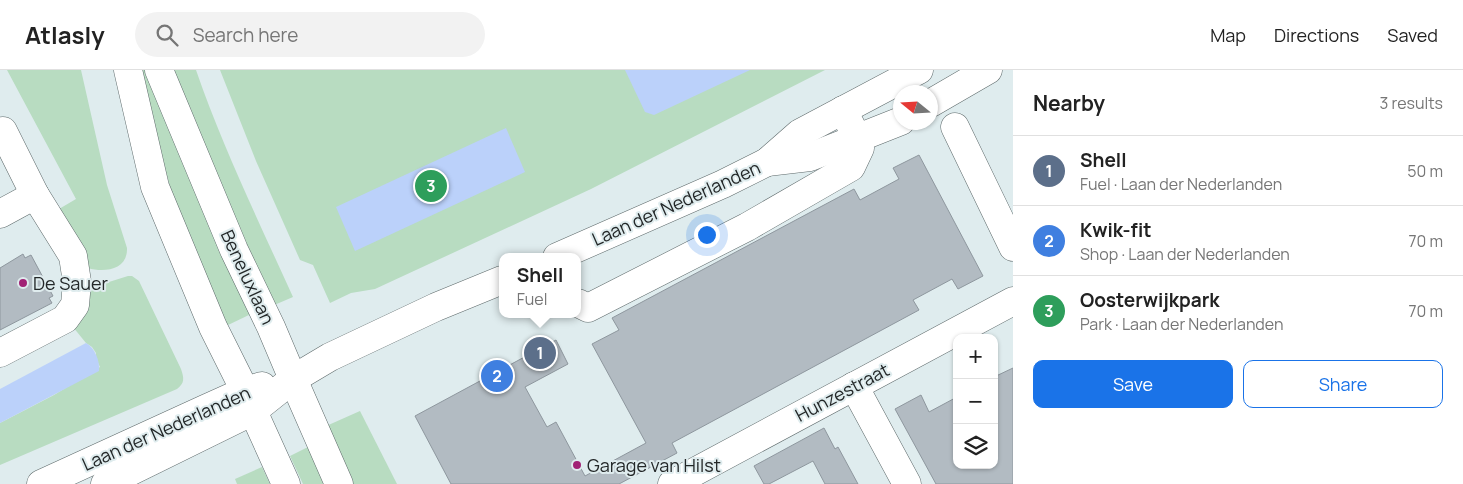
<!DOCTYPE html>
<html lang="en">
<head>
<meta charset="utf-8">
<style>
	body { margin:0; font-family:Manrope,sans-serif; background:#f2f2f2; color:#222 }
	.controls { position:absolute; right:15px; bottom:15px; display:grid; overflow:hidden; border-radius:10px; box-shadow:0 1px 4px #0004 }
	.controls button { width:45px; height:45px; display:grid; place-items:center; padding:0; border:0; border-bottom:1px solid #e0e0e0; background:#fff; color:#222; font:25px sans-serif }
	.compass { position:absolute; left:893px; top:15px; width:45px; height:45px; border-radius:50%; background:#fff; box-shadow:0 1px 4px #0004; rotate:288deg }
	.you { position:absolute; left:706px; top:164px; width:18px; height:18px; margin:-12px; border:4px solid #fff; border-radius:50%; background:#1a73e8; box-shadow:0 0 0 8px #1a73e833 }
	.badge { display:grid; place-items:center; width:32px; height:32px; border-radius:50%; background:#1a73e8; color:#fff; font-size:16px; font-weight:700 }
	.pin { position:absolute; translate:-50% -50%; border:2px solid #fff; box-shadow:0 1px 5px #0006 }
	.popup { position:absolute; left:499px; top:183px; width:82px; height:65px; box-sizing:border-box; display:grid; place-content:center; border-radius:10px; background:#fff; filter:drop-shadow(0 1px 4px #0005); font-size:16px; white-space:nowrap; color:#767676 }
	.popup b { font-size:19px; color:#222 }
	.popup::after { content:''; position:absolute; left:50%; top:100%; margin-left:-10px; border:10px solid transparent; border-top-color:#fff }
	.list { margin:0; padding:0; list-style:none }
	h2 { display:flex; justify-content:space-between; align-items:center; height:65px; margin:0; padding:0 20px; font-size:21px }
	h2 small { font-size:16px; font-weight:400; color:#767676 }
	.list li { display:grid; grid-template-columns:32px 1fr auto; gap:15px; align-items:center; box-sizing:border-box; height:70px; padding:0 20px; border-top:1px solid #e0e0e0 }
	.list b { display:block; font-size:19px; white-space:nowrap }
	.list p { margin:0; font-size:16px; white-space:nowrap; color:#767676 }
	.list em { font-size:16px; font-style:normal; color:#767676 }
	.actions { display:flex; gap:10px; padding:15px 20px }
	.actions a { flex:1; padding:11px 0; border:1px solid #1a73e8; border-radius:10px; text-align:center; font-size:18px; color:#1a73e8 }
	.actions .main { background:#1a73e8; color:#fff }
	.icon { flex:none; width:28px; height:28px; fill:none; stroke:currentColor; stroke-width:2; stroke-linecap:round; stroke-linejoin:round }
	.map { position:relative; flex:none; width:1013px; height:414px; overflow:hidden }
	header { display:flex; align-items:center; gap:30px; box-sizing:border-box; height:70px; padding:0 25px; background:#fff; border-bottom:1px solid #e0e0e0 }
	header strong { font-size:24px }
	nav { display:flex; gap:28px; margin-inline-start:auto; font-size:18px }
	.search { width:350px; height:45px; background:#f2f2f2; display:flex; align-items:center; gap:12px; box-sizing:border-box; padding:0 18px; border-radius:28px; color:#767676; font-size:19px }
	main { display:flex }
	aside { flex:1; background:#fff }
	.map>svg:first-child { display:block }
	.green { fill:#b8dcc1 }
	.water { fill:#bbd1fa }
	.building { fill:#b2bbc2; stroke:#8e979e }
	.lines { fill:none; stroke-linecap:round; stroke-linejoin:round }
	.minor-casing { stroke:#5d696a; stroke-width:29 }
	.secondary-casing { stroke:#5d696a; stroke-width:29 }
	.minor { stroke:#fff; stroke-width:28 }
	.secondary { stroke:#fff; stroke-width:28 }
	.poi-dot { fill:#a12275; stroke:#dfecee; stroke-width:2 }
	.labels { text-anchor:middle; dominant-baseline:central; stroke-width:4; stroke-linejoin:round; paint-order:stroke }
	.street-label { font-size:18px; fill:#232728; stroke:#dfecee }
	.poi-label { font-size:18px; fill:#232728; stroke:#dfecee; text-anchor:start }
</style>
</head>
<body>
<header>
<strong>Atlasly</strong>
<div class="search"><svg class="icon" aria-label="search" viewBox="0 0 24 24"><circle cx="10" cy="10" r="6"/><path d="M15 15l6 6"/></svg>Search here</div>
<nav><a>Map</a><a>Directions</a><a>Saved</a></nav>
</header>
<main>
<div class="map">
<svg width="1013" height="414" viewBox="0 0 1013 414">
	<rect width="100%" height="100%" fill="#dfecee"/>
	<!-- green -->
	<g class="green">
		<path d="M7,0h74l26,115 20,63c1,22 -23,25 -39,20l-29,-59 17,-10z"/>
		<polygon points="142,0 153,0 251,244 226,256 174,131 147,35"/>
		<path d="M173,0h23c27,78 63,152 97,227l-21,9z"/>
		<polygon points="220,0 825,0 591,119 375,219 351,223 330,233 313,195 300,190 256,91"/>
		<path d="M128,206h4l7,5 42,88c3,9 4,14 -4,20l-177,76v-42l54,-28 46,-28 -4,-8v-6l-4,-6 -6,-4 -13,-16 20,-40z"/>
		<polygon points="360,341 397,414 351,414 324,357"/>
		<polygon points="310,376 327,414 303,414 290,386"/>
		<polygon points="262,397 270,414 237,414 235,409"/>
	</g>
	<!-- water -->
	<g class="water">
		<polygon points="625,0 750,0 654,45 645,42"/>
		<polygon points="506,58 525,102 355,181 336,137"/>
		<path d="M86,273c9,5 14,18 13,28l-99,52v-34z"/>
	</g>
	<!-- building -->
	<g class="building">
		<polygon points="919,85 983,206 958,219 952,209 913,230 919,240 672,373 677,383 619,414 451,414 415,346 556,270 568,294 525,317 547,357 556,352 585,406 646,373 592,274 619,260 612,248 854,119 860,130 899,109 893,98"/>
		<polygon points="23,184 25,188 31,185 53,226 49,228 52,233 0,260 0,198"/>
		<polygon points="1013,298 1013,414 936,414 895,339 921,325 929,342 957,327 957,395 994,395 994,307"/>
		<polygon points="824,358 835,379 838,377 858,414 825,414 813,391 769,414 764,414 754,396"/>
	</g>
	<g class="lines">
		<defs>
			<g id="minor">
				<polyline points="955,57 1013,177"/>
				<polyline points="0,63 3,61 35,125 73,186 77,212 75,235 65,249 0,283"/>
				<polyline points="0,144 35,125"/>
				<polyline points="578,233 588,238 747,157 851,97 860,78 857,68 843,40"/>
				<polyline points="293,309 339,414"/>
				<polyline points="854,316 907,414"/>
				<polyline points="253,341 286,414"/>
				<polyline points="672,414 1013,231"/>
			</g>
			<g id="secondary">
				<polyline points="128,0 155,117 213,257 245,321 253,341"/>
				<polyline points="159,0 234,180 271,257 293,309"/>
				<polyline points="931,33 988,0"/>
				<polyline points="767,92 810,87 901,51"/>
				<polyline points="557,187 723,114 767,92 800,63 919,0"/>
				<polyline points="41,414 205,339 245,321 262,316"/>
				<polyline points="105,414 253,341 293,309 330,287 436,237 502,210"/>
			</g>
		</defs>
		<!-- minor casing -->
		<use href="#minor" class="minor-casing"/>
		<!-- secondary casing -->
		<use href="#secondary" class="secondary-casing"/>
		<!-- minor -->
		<use href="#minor" class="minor"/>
		<!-- secondary -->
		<use href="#secondary" class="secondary"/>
	</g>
	<!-- markers -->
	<g class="poi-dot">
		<circle cx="23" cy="213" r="5"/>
		<circle cx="577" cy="395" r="5"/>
	</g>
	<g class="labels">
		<!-- street labels -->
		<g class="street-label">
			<text transform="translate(676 133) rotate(-24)">Laan der Nederlanden</text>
			<text transform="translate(248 207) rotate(65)">Beneluxlaan</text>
			<text transform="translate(842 322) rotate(-28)">Hunzestraat</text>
			<text transform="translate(166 358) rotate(-24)">Laan der Nederlanden</text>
		</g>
		<!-- poi labels -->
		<g class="poi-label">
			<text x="33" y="213">De Sauer</text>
			<text x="587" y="395">Garage van Hilst</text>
		</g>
	</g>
</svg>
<div class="controls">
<button>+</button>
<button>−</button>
<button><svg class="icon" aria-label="layers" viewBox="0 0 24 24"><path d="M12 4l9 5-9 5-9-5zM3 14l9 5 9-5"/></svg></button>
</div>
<svg class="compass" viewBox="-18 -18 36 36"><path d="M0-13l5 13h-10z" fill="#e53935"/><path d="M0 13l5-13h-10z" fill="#767676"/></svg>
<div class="you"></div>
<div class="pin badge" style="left:540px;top:283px;background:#5c6f8a">1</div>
<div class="popup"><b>Shell</b>Fuel</div>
<div class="pin badge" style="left:497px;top:306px;background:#3f7fe0">2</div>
<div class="pin badge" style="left:431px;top:116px;background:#2e9e5b">3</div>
</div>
<aside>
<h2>Nearby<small>3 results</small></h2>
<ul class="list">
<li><span class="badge" style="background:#5c6f8a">1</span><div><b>Shell</b><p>Fuel · Laan der Nederlanden</p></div><em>50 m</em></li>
<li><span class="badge" style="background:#3f7fe0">2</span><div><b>Kwik-fit</b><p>Shop · Laan der Nederlanden</p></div><em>70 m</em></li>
<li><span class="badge" style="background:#2e9e5b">3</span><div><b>Oosterwijkpark</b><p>Park · Laan der Nederlanden</p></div><em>70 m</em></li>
</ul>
<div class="actions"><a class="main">Save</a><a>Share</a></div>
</aside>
</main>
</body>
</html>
